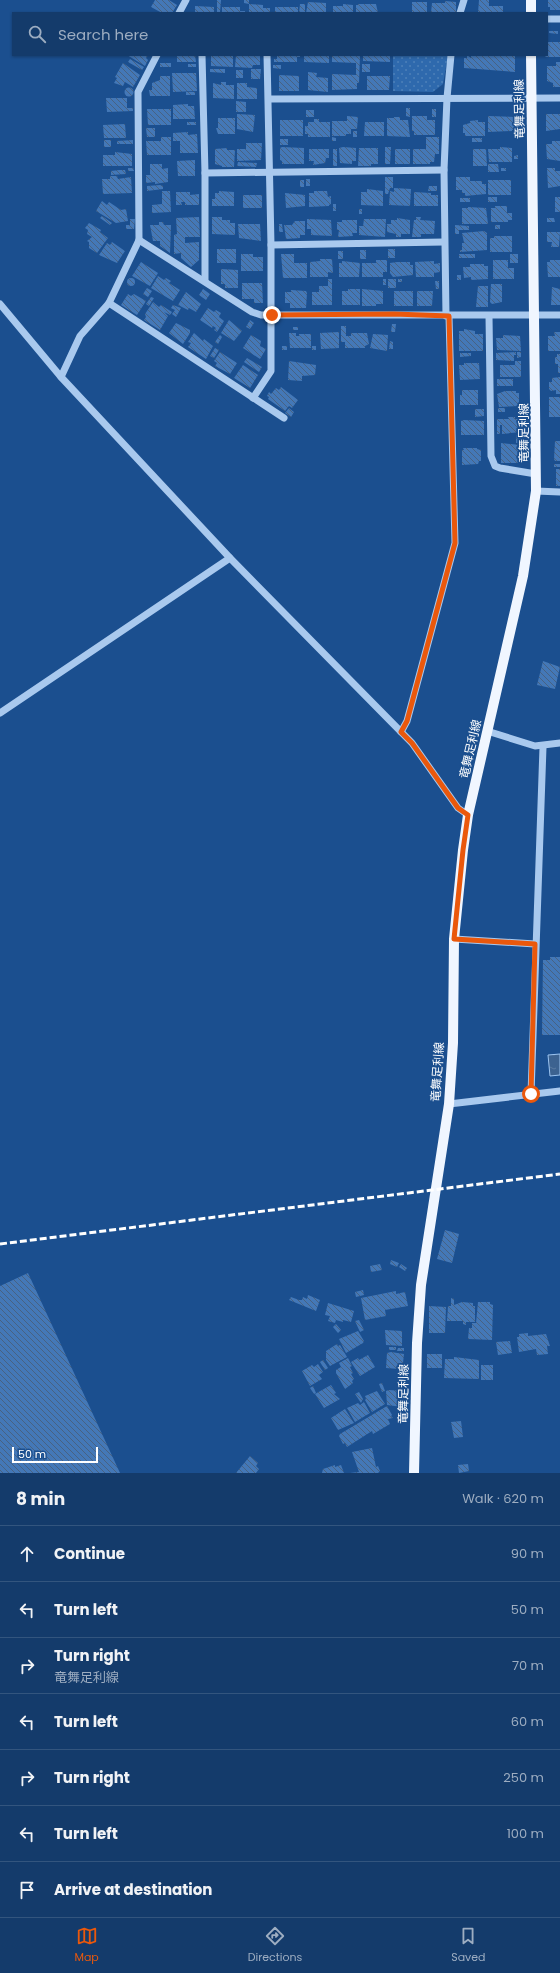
<!DOCTYPE html>
<html lang="en">
<head>
<meta charset="utf-8">
<style>
	body { margin:0; font-family:Poppins,"Noto Sans JP",sans-serif; background:#1d4271; color:#f1f3f6 }
	.scale { position:absolute; left:12px; bottom:10px; width:86px; box-sizing:border-box; padding-left:4px; border:2px solid #fff; border-top:0; font-size:11px; line-height:14px; white-space:nowrap; color:#fff; -webkit-text-stroke:3px #1b4f8f; paint-order:stroke }
	.stop { position:absolute; width:12px; height:12px; margin:-9px; border:3px solid #ea580c; border-radius:50%; background:#fff }
	.stop.end { background:#ea580c; border-color:#fff; box-shadow:0 1px 4px #0008 }
	.list { margin:0; padding:0; list-style:none }
	h2 { display:flex; justify-content:space-between; align-items:center; height:52px; margin:0; padding:0 16px; font-size:17px }
	h2 small { font-size:13px; font-weight:400; color:#9dadc1 }
	.list li { display:grid; grid-template-columns:26px 1fr auto; gap:12px; align-items:center; box-sizing:border-box; height:56px; padding:0 16px; border-top:1px solid #33557e }
	.list b { display:block; font-size:15px; white-space:nowrap }
	.list p { margin:0; font-size:13px; white-space:nowrap; color:#9dadc1 }
	.list em { font-size:13px; font-style:normal; color:#9dadc1 }
	.icon { flex:none; width:22px; height:22px; fill:none; stroke:currentColor; stroke-width:2; stroke-linecap:round; stroke-linejoin:round }
	.map { position:relative; flex:none; width:560px; height:1473px; overflow:hidden }
	.search { position:absolute; background:#143b6b; box-shadow:0 1px 3px #0004; left:12px; right:12px; top:12px; height:44px; display:flex; align-items:center; gap:10px; box-sizing:border-box; padding:0 14px; border-radius:0px; color:#9dadc1; font-size:15px }
	.sheet { height:444px; background:#143b6b }
	nav { display:flex; justify-content:space-around; align-items:center; box-sizing:border-box; height:56px; border-top:1px solid #33557e; background:#143b6b; font-size:11px; color:#9dadc1 }
	nav a { display:grid; justify-items:center; gap:2px }
	nav .on { color:#ea580c }
	.map>svg:first-child { display:block }
	.park { fill:url(#park-dots) }
	.water { fill:url(#water-ripples); stroke:#9cc4f0 }
	.building { fill:url(#building-back-hatch) }
	.lines { fill:none; stroke-linecap:round; stroke-linejoin:round }
	.minor { stroke:#a9c9ee; stroke-width:7 }
	.major { stroke:#f0f6ff; stroke-width:10 }
	.rail { stroke:#fff; stroke-width:3; stroke-dasharray:7 3; stroke-linecap:butt }
	.route { stroke:#ea580c; stroke-width:5 }
	.labels { text-anchor:middle; dominant-baseline:central; stroke-width:3.5; stroke-linejoin:round; paint-order:stroke }
	.street-label { font-size:12px; fill:#fff; stroke:#1b4f8f }
</style>
</head>
<body>
<div class="map">
<svg width="560" height="1473" viewBox="0 0 560 1473">
	<defs>
		<pattern id="park-dots" width="8" height="8" patternUnits="userSpaceOnUse"><rect width="8" height="8" fill="#2e69ad"/><path d="M2 2h.1M6 6h.1" fill="none" stroke="#4d80b9" stroke-width="1.8" stroke-linecap="round"/></pattern>
		<pattern id="water-ripples" width="26" height="14" patternUnits="userSpaceOnUse"><rect width="26" height="14" fill="#3c6290"/><path d="M2 4q2-2 4 0t4 0M15 11q2-2 4 0t4 0" fill="none" stroke="#597aa1"/></pattern>
		<pattern id="building-back-hatch" width="6" height="6" patternUnits="userSpaceOnUse"><rect width="6" height="6" fill="#4478b7"/><path d="M-1 5l2 2M0 0l6 6M5-1l2 2" fill="none" stroke="#486282"/></pattern>
	</defs>
	<rect width="100%" height="100%" fill="#1b4f8f"/>
	<!-- park -->
	<polygon class="park" points="393,55 448,55 443,84 433,92 393,91"/>
	<!-- water -->
	<polygon class="water" points="560,1054 560,1075 550,1076 548,1055"/>
	<!-- building -->
	<g class="building">
		<polygon points="155,0 169,0 177,5 172,13 162,13 151,7"/>
		<polygon points="217,0 221,0 220,12 217,12"/>
		<polygon points="244,0 249,0 249,4 244,3"/>
		<polygon points="479,0 489,0 489,6 503,6 503,13 478,13"/>
		<polygon points="548,0 560,0 560,10 550,10 550,7 548,7"/>
		<polygon points="445,1 456,2 456,13 431,13 432,3 445,3"/>
		<polygon points="308,2 326,3 326,13 306,13"/>
		<rect x="412" y="2" width="15" height="11"/>
		<polygon points="249,4 263,5 263,8 270,8 270,13 249,13"/>
		<polygon points="300,4 305,4 305,13 299,13"/>
		<polygon points="343,4 353,5 353,13 333,13 333,6 343,6"/>
		<polygon points="358,4 376,4 378,13 356,13 356,5 358,5"/>
		<polygon points="195,6 214,7 214,13 195,13"/>
		<polygon points="222,7 240,7 240,11 245,11 245,13 222,13"/>
		<rect x="275" y="7" width="23" height="6"/>
		<polygon points="549,31 558,31 558,34 549,33"/>
		<polygon points="547,42 560,42 560,57 545,57 547,55"/>
		<polygon points="127,55 148,55 146,58 148,60 145,66"/>
		<polygon points="177,55 195,55 196,62 177,62"/>
		<polygon points="211,55 233,55 233,67 211,66"/>
		<polygon points="236,55 260,55 260,65 253,65 252,68 235,67"/>
		<polygon points="277,55 300,55 300,57 297,57 297,62 274,62 274,59 277,59"/>
		<polygon points="304,55 329,55 329,63 304,62"/>
		<polygon points="332,55 360,55 359,83 357,83 357,89 332,90 332,74 356,75 356,63 332,62"/>
		<polygon points="363,55 390,55 390,62 363,61"/>
		<polygon points="467,55 471,58 471,55 500,56 515,55 515,72 464,68 464,58 467,58"/>
		<polygon points="130,59 144,67 142,70 128,62"/>
		<polygon points="556,62 560,62 560,87 553,87 553,83 547,81 547,66 556,66"/>
		<polygon points="123,63 140,75 133,87 125,82 123,86 114,83 117,78 115,77"/>
		<rect x="160" y="63" width="11" height="4"/>
		<rect x="188" y="64" width="8" height="3"/>
		<rect x="362" y="64" width="8" height="8"/>
		<polygon points="273,65 281,65 281,69 273,68"/>
		<polygon points="210,69 225,69 225,73 210,72"/>
		<polygon points="251,69 261,69 260,79 251,79"/>
		<rect x="236" y="70" width="7" height="8"/>
		<polygon points="308,72 317,73 316,77 328,78 328,92 308,90"/>
		<polygon points="172,73 196,73 197,91 173,92"/>
		<polygon points="279,75 299,76 299,91 279,91"/>
		<polygon points="160,76 170,76 170,96 150,96 149,90 152,90 152,83 160,80"/>
		<polygon points="367,76 390,76 389,90 367,90"/>
		<polygon points="221,82 226,82 226,85 234,85 234,99 213,98 213,83 221,85"/>
		<polygon points="237,83 247,83 247,87 257,88 257,99 237,99"/>
		<circle cx="129" cy="92" r="4.5"/>
		<rect x="186" y="92" width="9" height="3"/>
		<polygon points="106,98 127,98 127,108 133,108 133,111 107,112"/>
		<polygon points="236,101 246,102 246,112 236,112"/>
		<polygon points="188,104 188,106 194,106 195,119 173,119 173,105"/>
		<polygon points="406,108 410,108 410,117 406,116"/>
		<polygon points="147,109 171,109 171,125 148,125"/>
		<rect x="432" y="109" width="4" height="8"/>
		<rect x="306" y="110" width="8" height="7"/>
		<polygon points="237,114 255,115 253,132 237,129"/>
		<polygon points="546,114 560,114 560,129 546,131"/>
		<polygon points="347,116 358,117 357,129 351,129 351,134 346,134 346,136 332,136 332,121 347,121"/>
		<polygon points="412,116 427,116 427,120 435,120 435,135 414,135 414,131 412,131"/>
		<polygon points="488,116 518,117 518,130 512,130 512,131 488,132"/>
		<polygon points="394,117 400,117 400,120 408,120 410,137 387,136 387,118 394,118"/>
		<polygon points="218,118 235,118 235,134 218,134 216,128 218,128"/>
		<polygon points="314,119 319,119 319,122 330,122 330,137 308,137 308,134 305,134 305,126 308,126 308,122 314,122"/>
		<rect x="280" y="120" width="23" height="16"/>
		<polygon points="478,120 478,122 485,122 485,136 465,136 465,133 463,133 463,125 470,123 470,121"/>
		<rect x="187" y="122" width="9" height="3"/>
		<polygon points="365,122 384,122 384,136 364,136"/>
		<polygon points="125,124 126,138 104,138 103,125"/>
		<polygon points="146,128 155,128 155,137 147,137"/>
		<rect x="353" y="131" width="4" height="6"/>
		<polygon points="188,132 188,135 197,134 198,153 180,153 180,141 173,141 173,133"/>
		<polygon points="161,137 171,137 171,155 147,155 146,141 161,141"/>
		<polygon points="332,137 336,138 336,141 332,141"/>
		<polygon points="426,137 439,137 439,154 435,154 434,162 430,162 430,164 413,164 413,149 426,149"/>
		<rect x="472" y="138" width="10" height="4"/>
		<rect x="280" y="139" width="8" height="6"/>
		<rect x="104" y="140" width="7" height="7"/>
		<polygon points="133,140 133,144 117,144 117,141"/>
		<polygon points="552,141 560,141 560,161 547,159 546,144 552,144"/>
		<polygon points="246,143 262,143 261,160 237,161 237,149 246,149"/>
		<polygon points="282,147 304,148 304,164 282,164 282,161 280,160 280,148"/>
		<polygon points="343,147 356,148 356,161 352,161 352,164 340,163 339,148"/>
		<polygon points="385,147 391,147 390,164 385,164"/>
		<polygon points="500,147 512,148 512,162 489,162 488,149 500,149"/>
		<polygon points="227,148 227,150 235,150 234,167 222,167 222,166 215,164 215,149"/>
		<polygon points="359,148 378,148 378,164 371,164 371,166 358,166"/>
		<polygon points="309,149 329,149 329,158 326,158 325,163 313,165 314,161 309,161"/>
		<rect x="333" y="149" width="4" height="17"/>
		<rect x="395" y="149" width="15" height="15"/>
		<polygon points="473,149 486,149 487,166 473,166"/>
		<polygon points="115,152 132,154 132,166 103,166 103,155 115,155"/>
		<polygon points="518,155 518,159 514,159 514,156"/>
		<polygon points="195,160 195,176 178,176 177,161"/>
		<polygon points="238,162 257,163 256,167 237,166"/>
		<polygon points="150,164 162,164 162,169 168,168 168,182 155,184 155,182 146,183 146,175 150,175"/>
		<polygon points="488,164 498,164 499,172 488,172"/>
		<polygon points="128,168 133,168 134,171 128,171"/>
		<rect x="501" y="168" width="5" height="3"/>
		<polygon points="547,168 555,168 555,171 560,171 560,186 548,188"/>
		<polygon points="119,170 125,170 126,174 111,175 111,171"/>
		<polygon points="110,176 117,176 118,179 131,177 132,193 103,194 102,179 110,179"/>
		<polygon points="385,177 393,177 393,188 390,188 388,194 385,194"/>
		<polygon points="456,177 470,177 470,181 482,181 482,184 486,184 486,194 465,196 465,193 462,193 462,190 456,190"/>
		<rect x="306" y="179" width="4" height="7"/>
		<rect x="300" y="180" width="4" height="7"/>
		<rect x="488" y="180" width="23" height="15"/>
		<polygon points="160,185 163,186 163,189 147,191 147,186"/>
		<polygon points="429,186 437,186 437,191 428,191"/>
		<polygon points="394,188 411,189 410,206 389,205 390,191 394,192"/>
		<polygon points="367,189 383,191 383,206 361,205 361,192 367,192"/>
		<polygon points="162,191 170,191 171,212 152,213 152,205 162,204"/>
		<polygon points="219,191 234,192 234,206 212,206 212,199 215,199 215,193 219,193"/>
		<polygon points="314,191 327,191 328,197 331,196 331,204 329,205 329,206 309,207 309,193 314,193"/>
		<polygon points="176,192 190,192 190,195 199,194 199,205 185,205 185,202 181,202 182,205 176,205"/>
		<polygon points="414,192 431,193 431,195 438,195 438,206 414,206"/>
		<polygon points="285,193 305,195 305,206 286,208"/>
		<rect x="243" y="195" width="19" height="13"/>
		<rect x="488" y="197" width="9" height="5"/>
		<rect x="555" y="197" width="5" height="15"/>
		<rect x="460" y="198" width="10" height="4"/>
		<polygon points="102,201 107,205 109,202 121,210 126,209 128,221 116,223 96,211"/>
		<rect x="333" y="204" width="3" height="7"/>
		<polygon points="495,206 507,206 507,213 512,213 512,220 508,220 508,222 491,222 491,208 495,208"/>
		<polygon points="468,207 486,208 488,224 462,224 462,208 468,208"/>
		<rect x="359" y="209" width="3" height="5"/>
		<polygon points="102,216 112,223 110,225 100,218"/>
		<polygon points="199,217 200,237 185,237 185,243 199,242 199,260 191,267 181,258 181,253 174,254 174,235 177,234 176,218"/>
		<polygon points="212,217 222,217 222,220 230,220 230,223 235,223 235,235 212,234"/>
		<polygon points="416,217 421,217 420,220 435,221 434,234 421,234 421,237 412,237 414,220 416,220"/>
		<polygon points="397,218 410,220 410,234 401,234 401,237 396,237 396,234 387,232 387,224 391,224 391,220 397,220"/>
		<polygon points="547,218 554,218 555,222 547,222"/>
		<polygon points="130,219 135,219 134,229 126,229 126,225 130,225"/>
		<polygon points="307,219 331,220 332,236 311,235 311,229 307,229"/>
		<polygon points="364,219 386,219 385,237 359,235 359,226 363,226"/>
		<polygon points="342,220 357,220 357,233 352,233 353,236 338,237 339,230 337,230 337,222 342,222"/>
		<polygon points="295,221 305,221 305,235 300,235 300,238 286,239 284,225 292,225"/>
		<polygon points="159,222 163,222 164,225 171,225 170,253 160,246 160,241 153,241 150,225 159,225"/>
		<polygon points="89,223 101,230 100,232 108,238 97,253 89,248 89,242 87,241 92,237 87,234 88,230 85,228"/>
		<polygon points="238,224 260,224 261,241 239,238"/>
		<polygon points="279,224 282,224 283,232 279,232"/>
		<polygon points="455,225 469,226 469,230 459,230 459,234 455,234"/>
		<rect x="495" y="225" width="5" height="4"/>
		<polygon points="484,231 487,233 487,250 460,252 460,250 462,250 462,243 464,243 462,233"/>
		<polygon points="547,232 560,232 559,247 551,247 552,242 547,242"/>
		<polygon points="494,236 512,236 512,252 490,252 490,238 494,238"/>
		<polygon points="112,242 125,251 117,263 99,255 107,243 110,245"/>
		<rect x="217" y="249" width="19" height="14"/>
		<rect x="388" y="249" width="7" height="9"/>
		<rect x="360" y="250" width="6" height="9"/>
		<rect x="338" y="251" width="5" height="8"/>
		<polygon points="241,254 253,254 253,257 263,257 263,271 241,271"/>
		<polygon points="281,254 294,254 294,263 307,263 307,278 283,278"/>
		<rect x="459" y="254" width="16" height="4"/>
		<rect x="510" y="254" width="8" height="9"/>
		<polygon points="320,259 332,259 333,273 328,272 328,277 310,277 310,262 320,261"/>
		<polygon points="376,260 387,260 387,272 383,272 383,277 362,277 362,263 376,263"/>
		<polygon points="493,260 508,260 508,268 514,268 514,279 493,279"/>
		<polygon points="550,260 560,260 560,277 548,277 547,262 550,262"/>
		<polygon points="342,261 360,263 359,277 339,277 339,263 342,263"/>
		<polygon points="434,261 434,264 440,263 440,272 434,273 434,277 416,277 415,262"/>
		<polygon points="141,262 158,273 150,286 132,276"/>
		<polygon points="397,262 410,262 410,265 413,265 413,275 393,277 390,273 390,263"/>
		<polygon points="470,264 484,264 484,266 488,266 488,279 471,280 471,277 464,278 463,267 470,267"/>
		<polygon points="221,269 238,270 238,288 225,288 225,284 221,284"/>
		<rect x="457" y="275" width="4" height="5"/>
		<polygon points="158,276 164,280 166,278 171,281 169,283 180,290 173,301 151,288"/>
		<circle cx="131" cy="282" r="4"/>
		<polygon points="328,279 332,279 332,305 312,305 312,292 319,292 319,286 328,286"/>
		<rect x="383" y="279" width="3" height="6"/>
		<rect x="388" y="279" width="8" height="9"/>
		<rect x="398" y="279" width="4" height="3"/>
		<polygon points="435,281 439,281 439,289 436,289"/>
		<polygon points="242,283 262,283 263,303 254,303 254,299 242,299"/>
		<polygon points="491,284 502,284 502,302 492,304 490,302"/>
		<polygon points="478,286 488,286 488,307 476,307"/>
		<polygon points="552,287 560,289 560,305 551,305"/>
		<polygon points="147,288 152,291 148,297 143,294"/>
		<polygon points="203,289 210,294 206,300 199,295"/>
		<polygon points="348,289 360,289 360,305 342,305 342,291 348,291"/>
		<polygon points="362,289 383,291 383,304 376,304 376,306 362,306"/>
		<polygon points="291,290 306,291 307,293 306,308 290,308 290,303 285,303 285,292 291,292"/>
		<rect x="394" y="291" width="19" height="15"/>
		<polygon points="417,291 433,291 432,306 417,306"/>
		<polygon points="186,292 201,304 196,312 189,308 188,310 178,305"/>
		<polygon points="128,294 131,296 134,294 146,301 137,315 121,305"/>
		<polygon points="151,297 154,298 149,306 146,304"/>
		<polygon points="153,302 159,307 161,305 172,312 170,315 164,312 168,316 160,330 144,320 146,317 145,314"/>
		<polygon points="173,305 181,308 176,317 172,314 175,310 171,308"/>
		<polygon points="208,308 214,312 216,310 221,313 219,317 224,321 217,332 214,330 216,328 213,326 212,328 200,320"/>
		<polygon points="229,320 242,331 234,341 221,333"/>
		<polygon points="250,320 254,323 250,329 246,327"/>
		<polygon points="176,323 190,330 190,333 183,344 169,333"/>
		<polygon points="392,324 396,324 395,332 391,332"/>
		<polygon points="341,326 346,326 346,336 351,336 351,333 367,333 369,344 365,346 365,348 345,348 345,342 341,342"/>
		<rect x="293" y="327" width="5" height="3"/>
		<polygon points="464,329 475,331 475,334 483,334 483,351 459,351 459,331 464,331"/>
		<polygon points="339,332 339,348 321,349 320,333"/>
		<polygon points="554,332 560,332 560,351 548,351 548,336 555,336"/>
		<polygon points="194,333 203,341 204,339 213,346 206,359 188,347 191,343 188,342"/>
		<polygon points="289,333 296,333 296,336 299,336 299,334 311,334 311,348 290,348"/>
		<polygon points="373,334 388,335 387,351 370,348"/>
		<polygon points="220,335 222,337 218,344 215,342"/>
		<polygon points="251,335 261,341 260,346 266,349 260,359 243,348"/>
		<polygon points="503,335 520,336 521,351 497,350 496,338 503,338"/>
		<polygon points="390,341 393,342 393,349 389,349"/>
		<rect x="282" y="346" width="5" height="4"/>
		<rect x="312" y="346" width="4" height="4"/>
		<polygon points="215,348 219,350 214,358 210,356"/>
		<polygon points="220,352 237,363 230,374 215,366 217,363 214,361"/>
		<polygon points="516,352 516,355 514,355 514,361 496,360 496,353"/>
		<polygon points="517,352 521,352 521,357 517,358"/>
		<polygon points="460,353 471,353 471,356 460,357"/>
		<polygon points="557,354 560,354 560,373 558,373 558,364 555,364 555,357 557,357"/>
		<polygon points="247,358 262,367 259,372 244,362"/>
		<polygon points="289,361 316,365 315,375 302,376 302,381 288,380"/>
		<polygon points="515,361 521,361 521,377 500,377 500,365 515,365"/>
		<polygon points="464,363 479,363 480,379 460,380 459,365 464,365"/>
		<polygon points="243,365 258,375 250,388 234,378"/>
		<polygon points="560,377 560,394 556,394 556,390 551,391 549,389 549,382 552,382 552,378"/>
		<rect x="497" y="379" width="16" height="7"/>
		<polygon points="281,387 298,400 292,408 289,406 285,411 268,399 269,397 267,396 269,392 271,394 276,388 279,390"/>
		<polygon points="462,390 478,390 478,405 460,405 460,395 462,395"/>
		<polygon points="505,391 516,391 516,393 519,393 519,406 499,407 497,394"/>
		<rect x="549" y="397" width="11" height="20"/>
		<polygon points="289,408 294,412 291,417 285,413"/>
		<rect x="498" y="408" width="7" height="4"/>
		<polygon points="475,409 484,409 484,416 475,417"/>
		<polygon points="508,417 515,417 515,419 518,419 518,425 521,425 521,432 502,434 502,425 500,425 500,434 497,434 497,419 509,419"/>
		<polygon points="464,420 484,421 484,435 461,435 461,421"/>
		<rect x="516" y="435" width="5" height="8"/>
		<polygon points="555,441 560,441 560,461 555,461 554,459"/>
		<polygon points="501,443 521,445 521,463 501,463"/>
		<polygon points="463,448 477,448 477,449 481,450 481,461 479,461 478,464 462,465 462,450 464,450"/>
		<rect x="554" y="464" width="6" height="3"/>
		<rect x="556" y="469" width="4" height="17"/>
		<polygon points="543,661 560,667 555,689 537,685"/>
		<polygon points="550,957 560,957 560,1035 542,1035 543,960 550,960"/>
		<polygon points="445,1230 459,1234 452,1263 437,1259"/>
		<polygon points="391,1260 399,1263 397,1267 390,1264"/>
		<polygon points="380,1264 382,1270 371,1272 370,1266"/>
		<polygon points="401,1264 407,1268 405,1271 399,1267"/>
		<polygon points="28,1273 120,1473 0,1473 0,1286"/>
		<polygon points="363,1290 364,1295 356,1297 355,1292"/>
		<polygon points="396,1291 396,1294 405,1292 408,1306 385,1310 386,1316 365,1320 361,1298"/>
		<polygon points="308,1295 320,1300 316,1311 289,1300 291,1297 299,1300 302,1300 303,1297 307,1299"/>
		<polygon points="451,1298 454,1299 454,1305 462,1302 473,1303 473,1306 475,1306 475,1322 466,1322 466,1325 463,1324 463,1321 447,1321 448,1306 451,1306"/>
		<polygon points="478,1302 490,1302 490,1304 493,1305 492,1340 468,1339 469,1328 472,1328 472,1323 476,1323"/>
		<polygon points="328,1303 354,1311 351,1322 343,1320 343,1322 336,1320 335,1323 328,1321 330,1316 325,1315"/>
		<polygon points="429,1306 446,1307 445,1333 429,1333"/>
		<polygon points="359,1320 364,1330 360,1332 355,1321"/>
		<polygon points="336,1324 341,1330 338,1333 333,1327"/>
		<polygon points="385,1330 402,1331 402,1346 386,1345"/>
		<polygon points="358,1331 364,1341 363,1343 346,1353 339,1339"/>
		<polygon points="528,1333 528,1336 546,1334 550,1346 547,1346 548,1354 537,1355 536,1349 519,1352 517,1337 519,1337 519,1334"/>
		<polygon points="510,1341 512,1353 498,1355 496,1342"/>
		<polygon points="337,1344 338,1346 340,1345 347,1357 330,1366 326,1360 326,1351"/>
		<rect x="389" y="1347" width="7" height="3"/>
		<polygon points="398,1348 404,1348 404,1351 397,1351"/>
		<polygon points="391,1352 404,1354 403,1363 399,1363 399,1369 386,1368 387,1353"/>
		<rect x="427" y="1354" width="15" height="14"/>
		<polygon points="368,1355 375,1367 360,1376 351,1362 358,1358 359,1360"/>
		<polygon points="454,1357 479,1360 479,1379 444,1378 445,1359 454,1359"/>
		<polygon points="348,1358 352,1366 350,1367 353,1373 351,1374 354,1379 352,1381 353,1383 345,1389 336,1373 336,1370 341,1367 339,1363"/>
		<polygon points="323,1360 328,1368 325,1370 320,1362"/>
		<polygon points="318,1364 323,1372 319,1375 322,1379 310,1386 302,1371 312,1365 314,1367"/>
		<rect x="481" y="1365" width="12" height="15"/>
		<polygon points="382,1383 385,1391 382,1392 379,1384"/>
		<polygon points="331,1385 336,1393 334,1394 340,1399 324,1408 315,1394"/>
		<polygon points="313,1386 316,1393 314,1394 310,1388"/>
		<polygon points="389,1390 402,1391 402,1407 387,1405 386,1391"/>
		<polygon points="377,1391 385,1404 372,1412 365,1400 366,1399 365,1396"/>
		<polygon points="359,1392 363,1399 361,1403 355,1394"/>
		<polygon points="364,1402 370,1413 355,1422 347,1408 358,1403 360,1405"/>
		<polygon points="387,1406 392,1415 391,1416 393,1418 388,1419 390,1424 373,1434 372,1431 347,1447 345,1443 343,1444 339,1436 340,1434"/>
		<polygon points="345,1409 354,1423 338,1430 331,1418"/>
		<polygon points="461,1421 463,1437 454,1438 451,1422"/>
		<polygon points="372,1448 376,1467 378,1466 380,1471 378,1473 350,1473 359,1472 352,1452"/>
		<polygon points="250,1456 258,1463 256,1466 259,1469 256,1473 236,1473"/>
		<polygon points="468,1464 469,1471 459,1473 458,1465"/>
		<polygon points="335,1465 335,1467 341,1465 344,1473 322,1473 323,1469"/>
	</g>
	<g class="lines">
		<!-- minor -->
		<g class="minor">
			<polyline points="179,13 186,0"/>
			<polyline points="460,13 464,0"/>
			<polyline points="547,19 560,19"/>
			<polyline points="202,55 205,173 205,281"/>
			<polyline points="269,99 560,98"/>
			<polyline points="205,173 444,170"/>
			<polyline points="139,240 252,312 261,315 560,315"/>
			<polyline points="271,245 444,242"/>
			<polyline points="109,303 284,418"/>
			<polyline points="0,304 61,377 230,558 412,743 458,808 468,815"/>
			<polyline points="446,316 444,170 447,98 451,55"/>
			<polyline points="489,316 491,456 495,466 500,468 536,474"/>
			<polyline points="61,377 80,336 109,303 139,240 138,92 157,55"/>
			<polyline points="253,398 271,371 271,245 267,55"/>
			<polyline points="536,491 560,492"/>
			<polyline points="0,713 230,558"/>
			<polyline points="487,731 535,746 560,743"/>
			<polyline points="401,732 407,721 455,543 449,316"/>
			<polyline points="454,939 535,944"/>
			<polyline points="531,1094 543,747"/>
			<polyline points="449,1104 560,1091"/>
		</g>
		<!-- major -->
		<g class="major">
			<polyline points="531,0 531,13"/>
			<polyline points="414,1473 417,1343 421,1285 449,1104 453,1043 454,939 463,850 468,815 523,576 536,491 531,55"/>
		</g>
		<!-- rail -->
		<polyline class="rail" points="0,1244 560,1174"/>
	</g>
	<g class="lines">
		<!-- route -->
		<polyline class="route" points="272,315 394,314 449,316 455,543 407,721 401,732 412,743 458,808 468,815 463,850 454,939 535,944 531,1094"/>
	</g>
	<g class="labels">
		<!-- street labels -->
		<g class="street-label">
			<text transform="translate(519 109) rotate(-91)">竜舞足利線</text>
			<text transform="translate(523 433) rotate(-90)">竜舞足利線</text>
			<text transform="translate(470 749) rotate(-77)">竜舞足利線</text>
			<text transform="translate(437 1072) rotate(-86)">竜舞足利線</text>
			<text transform="translate(403 1394) rotate(-89)">竜舞足利線</text>
		</g>
	</g>
</svg>
<div class="scale">50 m</div>
<div class="stop" style="left:531px;top:1094px"></div>
<div class="stop end" style="left:272px;top:315px"></div>
<div class="search"><svg class="icon" aria-label="search" viewBox="0 0 24 24"><circle cx="10" cy="10" r="6"/><path d="M15 15l6 6"/></svg>Search here</div>
</div>
<section class="sheet">
<h2>8 min<small>Walk · 620 m</small></h2>
<ul class="list">
<li><svg class="icon" aria-label="ahead" viewBox="0 0 24 24"><path d="M12 20V5M6 11l6-6 6 6"/></svg><div><b>Continue</b></div><em>90 m</em></li>
<li><svg class="icon" aria-label="left" viewBox="0 0 24 24"><path d="M17 20v-9H6M10 6l-5 5 5 5"/></svg><div><b>Turn left</b></div><em>50 m</em></li>
<li><svg class="icon" aria-label="right" viewBox="0 0 24 24"><path d="M7 20v-9h11M14 6l5 5-5 5"/></svg><div><b>Turn right</b><p>竜舞足利線</p></div><em>70 m</em></li>
<li><svg class="icon" aria-label="left" viewBox="0 0 24 24"><path d="M17 20v-9H6M10 6l-5 5 5 5"/></svg><div><b>Turn left</b></div><em>60 m</em></li>
<li><svg class="icon" aria-label="right" viewBox="0 0 24 24"><path d="M7 20v-9h11M14 6l5 5-5 5"/></svg><div><b>Turn right</b></div><em>250 m</em></li>
<li><svg class="icon" aria-label="left" viewBox="0 0 24 24"><path d="M17 20v-9H6M10 6l-5 5 5 5"/></svg><div><b>Turn left</b></div><em>100 m</em></li>
<li><svg class="icon" aria-label="arrive" viewBox="0 0 24 24"><path d="M6 21V4h12l-3 4 3 4H6"/></svg><div><b>Arrive at destination</b></div></li>
</ul>
</section>
<nav>
<a class="on"><svg class="icon" aria-label="map" viewBox="0 0 24 24"><path d="M3 6l6-2 6 2 6-2v14l-6 2-6-2-6 2zM9 4v14M15 6v14"/></svg>Map</a>
<a><svg class="icon" aria-label="directions" viewBox="0 0 24 24"><path d="M12 3l9 9-9 9-9-9zM9 14v-3h6M13 9l2 2-2 2"/></svg>Directions</a>
<a><svg class="icon" aria-label="saved" viewBox="0 0 24 24"><path d="M7 4h10v16l-5-4-5 4z"/></svg>Saved</a>
</nav>
</body>
</html>
